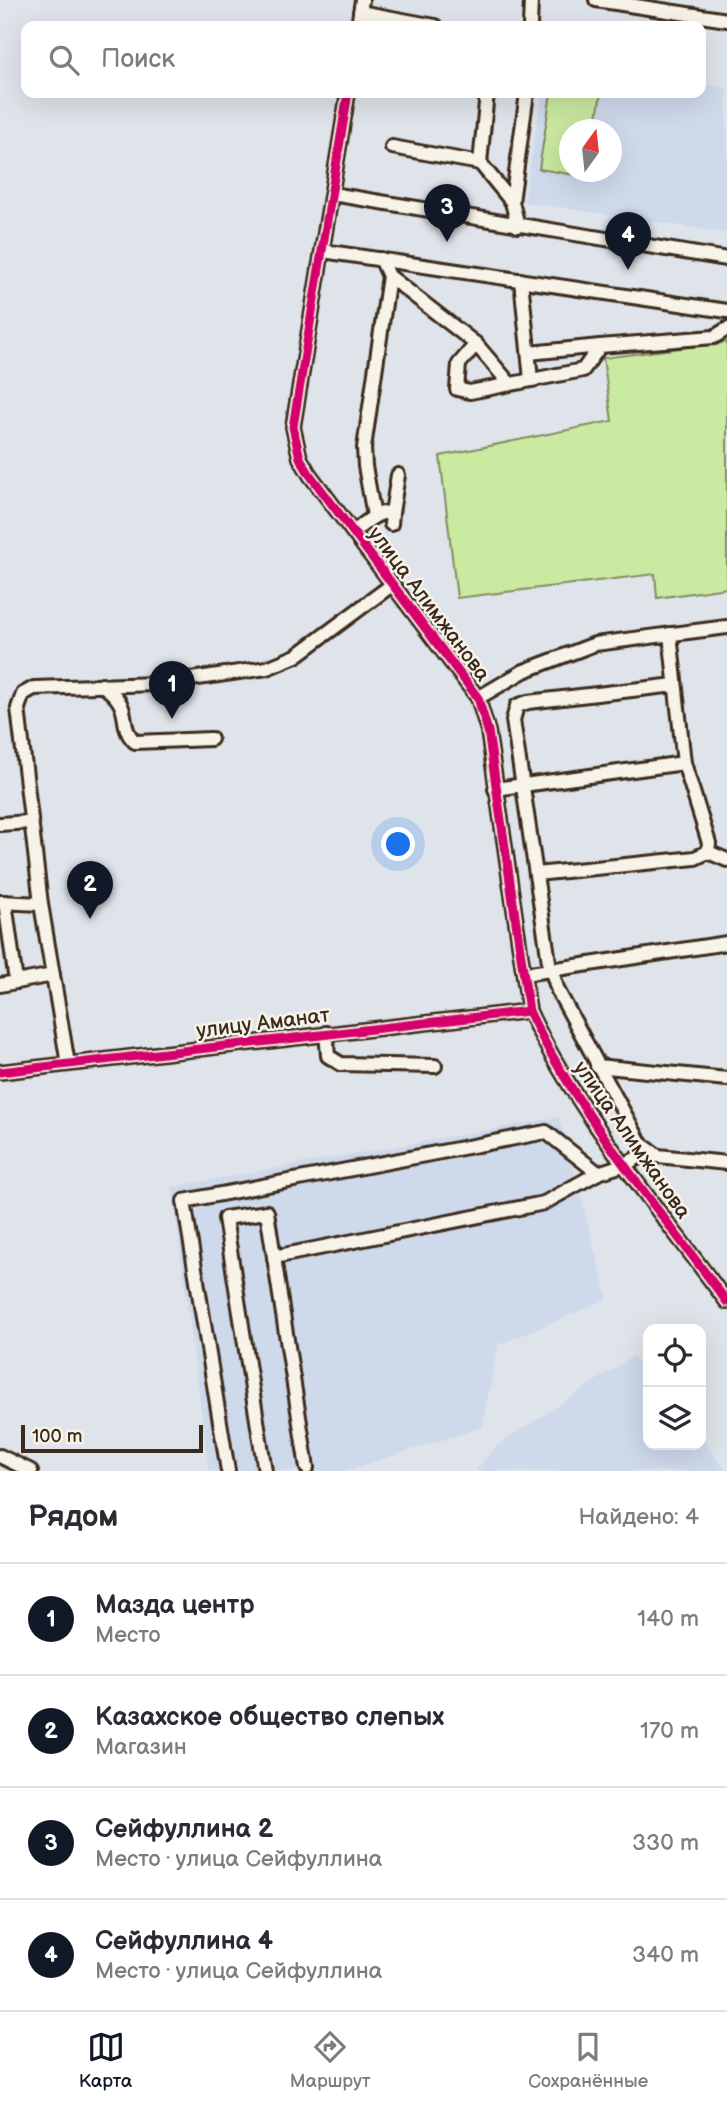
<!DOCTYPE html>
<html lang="ru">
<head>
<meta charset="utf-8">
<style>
	body { margin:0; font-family:"Balsamiq Sans",sans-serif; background:#f7f7f7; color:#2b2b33 }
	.controls { position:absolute; right:21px; bottom:21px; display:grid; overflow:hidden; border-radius:14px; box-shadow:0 7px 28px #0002 }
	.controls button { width:63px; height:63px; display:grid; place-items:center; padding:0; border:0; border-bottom:2px solid #e1e1e2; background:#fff; color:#2b2b33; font:35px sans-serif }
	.compass { position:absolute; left:559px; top:119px; width:63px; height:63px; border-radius:50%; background:#fff; box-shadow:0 7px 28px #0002; rotate:15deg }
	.scale { position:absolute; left:21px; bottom:18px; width:182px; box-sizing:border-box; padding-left:7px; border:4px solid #3b2a1e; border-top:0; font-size:19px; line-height:24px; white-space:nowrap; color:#3b2a1e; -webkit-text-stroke:5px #f7f3e8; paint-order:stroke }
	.you { position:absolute; left:399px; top:845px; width:24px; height:24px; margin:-18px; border:5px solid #fff; border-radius:50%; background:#1a73e8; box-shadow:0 0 0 10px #1a73e833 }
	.badge { display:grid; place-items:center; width:46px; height:46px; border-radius:50%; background:#111827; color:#fff; font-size:23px; font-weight:700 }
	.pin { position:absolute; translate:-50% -58px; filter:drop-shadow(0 2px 4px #0008) }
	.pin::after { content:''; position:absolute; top:37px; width:24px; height:21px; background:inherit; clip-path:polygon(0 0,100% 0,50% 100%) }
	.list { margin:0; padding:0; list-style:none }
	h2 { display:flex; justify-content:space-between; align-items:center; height:91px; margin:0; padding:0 28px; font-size:30px }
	h2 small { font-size:23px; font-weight:400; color:#7c7c81 }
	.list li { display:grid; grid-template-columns:46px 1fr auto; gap:21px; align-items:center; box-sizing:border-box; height:112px; padding:0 28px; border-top:2px solid #e1e1e2 }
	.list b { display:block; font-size:26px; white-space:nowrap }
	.list p { margin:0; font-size:23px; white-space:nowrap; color:#7c7c81 }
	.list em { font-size:23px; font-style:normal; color:#7c7c81 }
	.icon { flex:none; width:38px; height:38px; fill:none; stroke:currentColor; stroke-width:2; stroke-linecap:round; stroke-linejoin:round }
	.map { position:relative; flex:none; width:727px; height:1471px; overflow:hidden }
	.search { position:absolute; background:#fff; box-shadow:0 7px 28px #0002; left:21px; right:21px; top:21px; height:77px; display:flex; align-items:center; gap:18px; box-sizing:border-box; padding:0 24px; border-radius:14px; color:#7c7c81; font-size:26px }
	.sheet { height:539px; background:#fff }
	nav { display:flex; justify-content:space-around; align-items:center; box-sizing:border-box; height:98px; border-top:2px solid #e1e1e2; background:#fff; font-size:19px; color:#7c7c81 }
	nav a { display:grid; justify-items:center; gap:4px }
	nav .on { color:#111827 }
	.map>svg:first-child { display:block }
	.built { fill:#ced9eb; fill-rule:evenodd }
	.green { fill:#cae9a1; stroke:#828a60; stroke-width:2 }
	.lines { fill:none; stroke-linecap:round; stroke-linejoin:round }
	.minor-casing { stroke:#3b2a1e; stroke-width:18 }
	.minor { stroke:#f7f3e8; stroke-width:12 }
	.cycleway-casing { stroke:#f7f3e8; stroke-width:13 }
	.cycleway { stroke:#d6006c; stroke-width:9 }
	.labels { text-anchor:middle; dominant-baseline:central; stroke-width:5; stroke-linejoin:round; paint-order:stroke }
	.street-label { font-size:21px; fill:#3b2a1e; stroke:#f7f3e8 }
</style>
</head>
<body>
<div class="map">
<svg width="727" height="1471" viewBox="0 0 727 1471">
	<rect width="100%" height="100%" fill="#dfe4ea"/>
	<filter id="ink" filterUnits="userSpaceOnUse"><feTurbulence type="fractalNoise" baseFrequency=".0143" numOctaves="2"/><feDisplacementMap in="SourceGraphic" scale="14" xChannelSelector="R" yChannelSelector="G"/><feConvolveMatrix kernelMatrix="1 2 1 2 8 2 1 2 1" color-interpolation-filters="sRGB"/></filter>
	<g filter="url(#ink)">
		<!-- built -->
		<g class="built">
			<path d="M701,83l26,5v145l-203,-31 18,-109h159zM570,130h42v42h-42z"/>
			<polygon points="559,1117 608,1299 498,1345 482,1427 345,1471 209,1471 172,1187"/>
			<polygon points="633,1356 648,1373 648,1445 701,1445 701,1438 726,1471 476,1471 495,1447"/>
		</g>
		<!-- green -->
		<g class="green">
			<polygon points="551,93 601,93 595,129 570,130 570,172 588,172 587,177 539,169"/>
			<polygon points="727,342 727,588 657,598 655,574 457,598 440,456 612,421 603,358"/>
		</g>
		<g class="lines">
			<defs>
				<g id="minor">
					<polyline points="596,0 727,20"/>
					<polyline points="360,12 435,26"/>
					<polyline points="358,26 362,0"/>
					<polyline points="530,26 531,0"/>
					<path d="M348,93l-55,334 7,31 10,17 168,223 10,33 41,280c47,101 132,201 198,291"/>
					<polyline points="392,147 480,163 512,202 518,226"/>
					<polyline points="480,163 487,93"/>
					<polyline points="332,194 727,259"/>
					<polyline points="512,202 527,93"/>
					<polyline points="323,251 727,311"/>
					<polyline points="381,259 389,276 476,344 459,364 457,389 470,392 583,370 600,346 714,337 727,329"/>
					<polyline points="521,280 531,380"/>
					<polyline points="476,344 510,384"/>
					<polyline points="529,353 600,346"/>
					<polyline points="392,513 398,475"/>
					<polyline points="374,516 365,466 364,448 389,276"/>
					<path d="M353,532c12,-8 24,-22 39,-19l-1,11"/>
					<path d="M102,685c34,23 14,39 33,57l76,-3"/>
					<polyline points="675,685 528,702 517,706 513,720 549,962 558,991 641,1144 658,1156 727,1163"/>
					<polyline points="478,698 524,671 595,644 727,627"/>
					<polyline points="495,789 684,763"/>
					<polyline points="0,824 31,822"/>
					<polyline points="708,852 727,860"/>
					<polyline points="536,874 695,858 708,852 709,843 684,763 670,634"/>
					<polyline points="0,902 41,904"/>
					<polyline points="5,902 16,982"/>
					<polyline points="524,974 727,943"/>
					<polyline points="0,985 53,975"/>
					<polyline points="326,1033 328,1056 341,1064 435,1066"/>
					<polyline points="68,1064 41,904 18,708 23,694 34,688 157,684 267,668 296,656 393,584"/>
					<polyline points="597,1066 727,1079"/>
					<polyline points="0,1072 529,1011"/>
					<polyline points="274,1257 544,1203 598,1173"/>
					<polyline points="0,1456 31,1471"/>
					<polyline points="228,1471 184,1201 546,1132 598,1173 626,1164 648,1152"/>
					<polyline points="265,1471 225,1218 267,1212 307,1468"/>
				</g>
			</defs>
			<!-- minor casing -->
			<use href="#minor" class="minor-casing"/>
			<!-- minor -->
			<use href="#minor" class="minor"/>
			<defs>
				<g id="cycleway">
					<path d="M348,93l-55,334 7,31 10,17 168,223 10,33 41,280c47,101 132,201 198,291"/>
					<polyline points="0,1072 529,1011"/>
				</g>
			</defs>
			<!-- cycleway casing -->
			<use href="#cycleway" class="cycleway-casing"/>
			<!-- cycleway -->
			<use href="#cycleway" class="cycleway"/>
		</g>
	</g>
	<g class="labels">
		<!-- street labels -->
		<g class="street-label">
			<text transform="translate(429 604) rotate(53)">улица Алимжанова</text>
			<text transform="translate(263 1023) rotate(-7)">улицу Аманат</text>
			<text transform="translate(632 1140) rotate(55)">улица Алимжанова</text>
		</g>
	</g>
</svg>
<div class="controls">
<button><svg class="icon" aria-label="locate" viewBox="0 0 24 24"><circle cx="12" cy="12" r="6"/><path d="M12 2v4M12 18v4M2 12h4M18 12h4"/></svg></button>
<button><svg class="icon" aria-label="layers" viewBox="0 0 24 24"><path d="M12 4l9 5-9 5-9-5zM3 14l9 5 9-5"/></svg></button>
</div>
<svg class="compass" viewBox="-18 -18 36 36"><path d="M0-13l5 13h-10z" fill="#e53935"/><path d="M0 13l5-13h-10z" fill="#7c7c81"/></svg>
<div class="scale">100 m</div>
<div class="you"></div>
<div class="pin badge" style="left:172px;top:719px">1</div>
<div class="pin badge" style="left:90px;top:919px">2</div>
<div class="pin badge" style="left:447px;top:242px">3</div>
<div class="pin badge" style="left:628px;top:270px">4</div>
<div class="search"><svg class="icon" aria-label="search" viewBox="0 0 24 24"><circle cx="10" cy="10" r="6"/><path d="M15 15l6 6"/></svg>Поиск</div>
</div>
<section class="sheet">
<h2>Рядом<small>Найдено: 4</small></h2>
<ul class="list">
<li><span class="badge">1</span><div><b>Мазда центр</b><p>Место</p></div><em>140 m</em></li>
<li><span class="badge">2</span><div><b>Казахское общество слепых</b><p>Магазин</p></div><em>170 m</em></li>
<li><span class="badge">3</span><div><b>Сейфуллина 2</b><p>Место · улица Сейфуллина</p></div><em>330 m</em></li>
<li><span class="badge">4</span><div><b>Сейфуллина 4</b><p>Место · улица Сейфуллина</p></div><em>340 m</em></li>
</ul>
</section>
<nav>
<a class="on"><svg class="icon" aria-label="map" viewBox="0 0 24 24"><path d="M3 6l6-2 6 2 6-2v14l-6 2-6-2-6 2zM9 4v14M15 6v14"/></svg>Карта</a>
<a><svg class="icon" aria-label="directions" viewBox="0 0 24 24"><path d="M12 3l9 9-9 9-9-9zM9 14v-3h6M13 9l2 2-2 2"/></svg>Маршрут</a>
<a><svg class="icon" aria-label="saved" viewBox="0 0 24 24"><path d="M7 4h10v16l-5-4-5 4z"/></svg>Сохранённые</a>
</nav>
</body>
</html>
